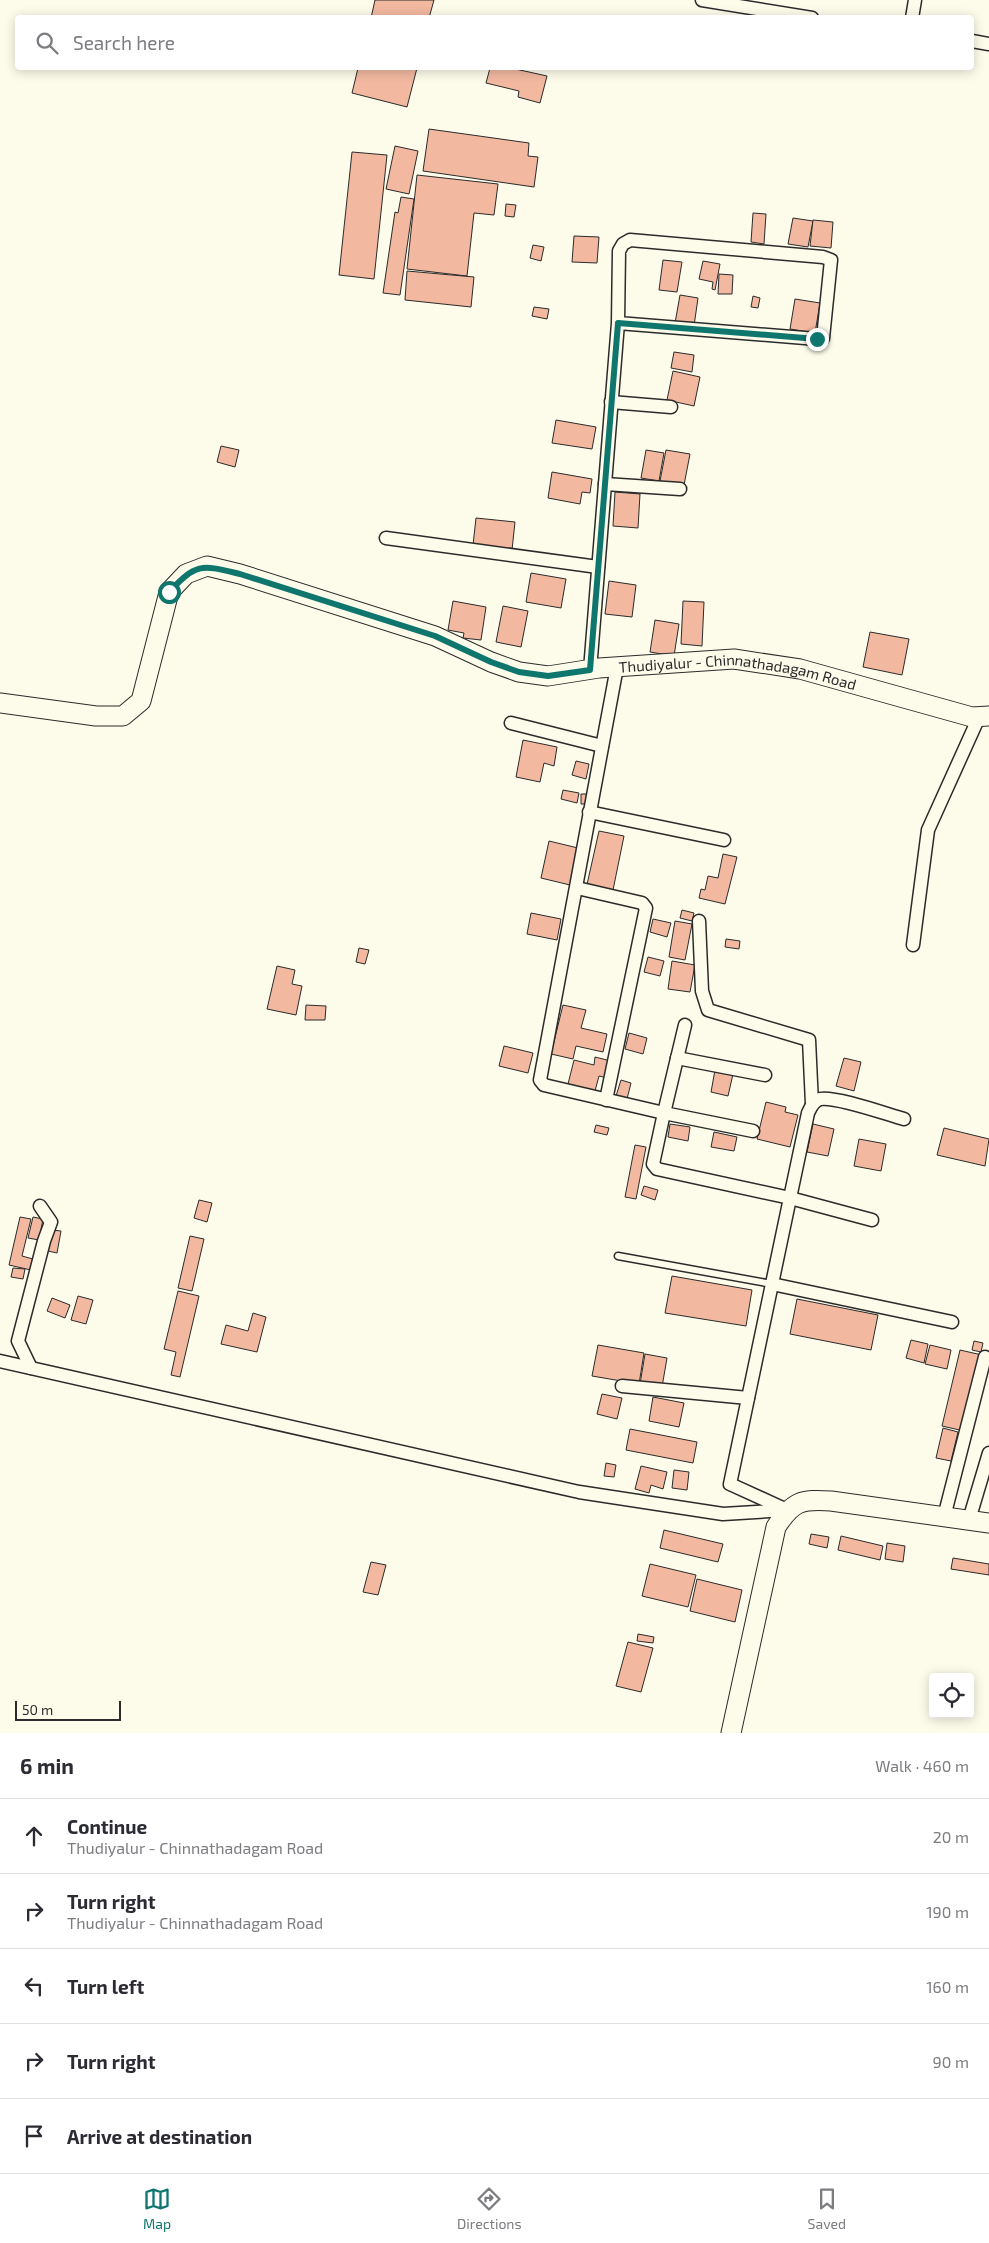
<!DOCTYPE html>
<html lang="en">
<head>
<meta charset="utf-8">
<style>
	body { margin:0; font-family:"Exo 2",sans-serif; background:#f7f7f7; color:#2b2b33 }
	.controls { position:absolute; right:15px; bottom:15px; display:grid; overflow:hidden; border-radius:5px; box-shadow:0 2px 12px #0003 }
	.controls button { width:45px; height:45px; display:grid; place-items:center; padding:0; border:0; border-bottom:1px solid #e1e1e2; background:#fff; color:#2b2b33; font:25px sans-serif }
	.scale { position:absolute; left:15px; bottom:12px; width:106px; box-sizing:border-box; padding-left:5px; border:2px solid #2b2b2b; border-top:0; font-size:14px; line-height:18px; white-space:nowrap; color:#2b2b2b; -webkit-text-stroke:4px #fdfbea; paint-order:stroke }
	.stop { position:absolute; width:15px; height:15px; margin:-11px; border:4px solid #0f766e; border-radius:50%; background:#fff }
	.stop.end { background:#0f766e; border-color:#fff; box-shadow:0 1px 5px #0008 }
	.list { margin:0; padding:0; list-style:none }
	h2 { display:flex; justify-content:space-between; align-items:center; height:65px; margin:0; padding:0 20px; font-size:21px }
	h2 small { font-size:16px; font-weight:400; color:#7c7c81 }
	.list li { display:grid; grid-template-columns:32px 1fr auto; gap:15px; align-items:center; box-sizing:border-box; height:75px; padding:0 20px; border-top:1px solid #e1e1e2 }
	.list b { display:block; font-size:19px; white-space:nowrap }
	.list p { margin:0; font-size:16px; white-space:nowrap; color:#7c7c81 }
	.list em { font-size:16px; font-style:normal; color:#7c7c81 }
	.icon { flex:none; width:28px; height:28px; fill:none; stroke:currentColor; stroke-width:2; stroke-linecap:round; stroke-linejoin:round }
	.map { position:relative; flex:none; width:989px; height:1733px; overflow:hidden }
	.search { position:absolute; background:#fff; box-shadow:0 2px 12px #0003; left:15px; right:15px; top:15px; height:55px; display:flex; align-items:center; gap:12px; box-sizing:border-box; padding:0 18px; border-radius:5px; color:#7c7c81; font-size:19px }
	.sheet { height:440px; background:#fff }
	nav { display:flex; justify-content:space-around; align-items:center; box-sizing:border-box; height:70px; border-top:1px solid #e1e1e2; background:#fff; font-size:14px; color:#7c7c81 }
	nav a { display:grid; justify-items:center; gap:2px }
	nav .on { color:#0f766e }
	.map>svg:first-child { display:block }
	.building { fill:#f2b8a0; stroke:#2b2b2b }
	.lines { fill:none; stroke-linecap:round; stroke-linejoin:round }
	.lane-casing { stroke:#2b2b2b; stroke-width:9 }
	.street-casing { stroke:#2b2b2b; stroke-width:15 }
	.secondary-casing { stroke:#2b2b2b; stroke-width:21 }
	.lane { stroke:#fdfbea; stroke-width:6 }
	.street { stroke:#fdfbea; stroke-width:12 }
	.secondary { stroke:#fdfbea; stroke-width:19 }
	.route { stroke:#0f766e; stroke-width:6 }
	.labels { text-anchor:middle; dominant-baseline:central; stroke-width:4; stroke-linejoin:round; paint-order:stroke }
	.street-label { font-size:15px; fill:#2b2b2b; stroke:#fdfbea }
</style>
</head>
<body>
<div class="map">
<svg width="989" height="1733" viewBox="0 0 989 1733">
	<rect width="100%" height="100%" fill="#fdfbea"/>
	<!-- building -->
	<g class="building">
		<polygon points="375,0 434,0 429,18 371,18"/>
		<polygon points="358,68 417,68 407,107 352,93"/>
		<polygon points="490,68 511,68 547,76 540,103 518,97 519,91 486,83"/>
		<polygon points="429,129 529,143 528,156 538,157 534,187 423,171"/>
		<polygon points="395,146 418,151 409,194 386,189"/>
		<polygon points="352,152 387,155 374,279 339,275"/>
		<polygon points="417,175 498,184 494,215 474,213 467,276 407,269"/>
		<polygon points="401,197 414,199 400,295 383,293 395,212 398,213"/>
		<polygon points="506,204 516,205 514,217 505,216"/>
		<polygon points="753,213 766,214 764,244 751,242"/>
		<polygon points="793,218 813,221 808,247 788,244"/>
		<polygon points="813,220 833,222 831,248 810,246"/>
		<polygon points="574,236 599,237 597,263 572,262"/>
		<polygon points="533,245 544,247 541,261 530,258"/>
		<polygon points="663,260 682,262 677,292 659,290"/>
		<polygon points="703,261 720,264 715,290 712,289 713,282 699,279"/>
		<polygon points="407,271 474,277 471,307 405,300"/>
		<polygon points="719,274 733,275 732,294 718,294"/>
		<polygon points="680,295 698,298 694,326 675,323"/>
		<polygon points="753,296 760,298 758,308 751,307"/>
		<polygon points="795,299 820,303 815,333 790,329"/>
		<polygon points="534,307 549,309 547,319 532,316"/>
		<polygon points="674,352 694,355 692,372 671,368"/>
		<polygon points="673,371 700,377 694,406 667,400"/>
		<polygon points="556,420 596,427 592,449 552,443"/>
		<polygon points="221,446 239,450 235,467 217,462"/>
		<polygon points="646,450 664,453 659,481 641,478"/>
		<polygon points="666,450 690,454 684,485 660,481"/>
		<polygon points="552,472 592,479 590,493 582,492 580,504 548,498"/>
		<polygon points="615,492 640,494 638,528 613,526"/>
		<polygon points="476,518 515,522 512,550 473,545"/>
		<polygon points="531,573 566,579 561,608 526,602"/>
		<polygon points="609,581 636,585 632,617 605,614"/>
		<polygon points="453,601 486,607 481,640 463,638 464,633 448,630"/>
		<polygon points="683,601 704,602 702,646 681,644"/>
		<polygon points="503,606 528,611 521,647 496,642"/>
		<polygon points="655,620 679,624 674,656 650,652"/>
		<polygon points="870,632 909,639 902,675 863,667"/>
		<polygon points="523,740 557,747 554,766 544,763 540,782 516,777"/>
		<polygon points="576,761 589,764 586,779 572,775"/>
		<polygon points="563,790 579,793 577,803 561,799"/>
		<polygon points="581,794 591,794 590,804 581,804"/>
		<polygon points="599,831 624,836 612,895 586,889"/>
		<polygon points="549,841 578,848 570,885 541,878"/>
		<polygon points="723,854 737,857 725,904 699,898 701,889 705,890 708,876 718,878"/>
		<polygon points="682,910 694,913 692,921 680,918"/>
		<polygon points="531,913 561,919 557,940 527,934"/>
		<polygon points="653,919 671,923 667,937 650,932"/>
		<polygon points="675,921 692,924 685,960 669,957"/>
		<polygon points="726,939 740,941 739,949 725,947"/>
		<polygon points="359,948 369,950 365,964 356,962"/>
		<polygon points="648,957 664,961 660,976 644,972"/>
		<polygon points="672,961 695,965 690,992 668,989"/>
		<polygon points="277,966 295,970 292,984 302,986 296,1015 267,1009"/>
		<polygon points="306,1005 326,1006 325,1020 305,1020"/>
		<polygon points="563,1005 586,1010 581,1028 607,1034 603,1052 576,1046 573,1059 551,1054"/>
		<polygon points="629,1033 647,1038 643,1054 625,1049"/>
		<polygon points="504,1046 533,1053 528,1073 499,1066"/>
		<polygon points="595,1057 611,1061 607,1078 599,1076 595,1091 568,1084 574,1060 594,1065"/>
		<polygon points="844,1058 861,1062 854,1091 836,1086"/>
		<polygon points="715,1070 733,1074 728,1096 711,1092"/>
		<polygon points="621,1080 631,1083 627,1099 616,1096"/>
		<polygon points="766,1102 786,1107 785,1112 798,1115 790,1147 757,1139"/>
		<polygon points="670,1124 690,1127 688,1141 668,1137"/>
		<polygon points="813,1124 834,1129 828,1156 807,1152"/>
		<polygon points="596,1125 609,1128 607,1135 594,1132"/>
		<polygon points="944,1128 989,1139 985,1166 937,1155"/>
		<polygon points="714,1132 737,1137 734,1151 711,1147"/>
		<polygon points="859,1139 886,1144 881,1171 854,1166"/>
		<polygon points="635,1145 646,1147 636,1199 625,1197"/>
		<polygon points="644,1186 658,1190 655,1200 641,1195"/>
		<polygon points="199,1200 212,1203 207,1222 194,1218"/>
		<polygon points="20,1217 31,1219 22,1256 33,1259 31,1270 9,1265"/>
		<polygon points="33,1217 43,1219 39,1240 28,1238"/>
		<polygon points="52,1230 61,1231 57,1253 48,1251"/>
		<polygon points="190,1236 204,1239 192,1291 178,1288"/>
		<polygon points="13,1268 25,1269 23,1279 11,1277"/>
		<polygon points="672,1276 752,1290 746,1326 665,1313"/>
		<polygon points="178,1291 199,1296 180,1377 171,1375 176,1352 164,1349"/>
		<polygon points="78,1296 93,1300 86,1324 71,1320"/>
		<polygon points="52,1298 70,1305 65,1318 47,1311"/>
		<polygon points="797,1299 878,1315 871,1350 790,1334"/>
		<polygon points="253,1313 266,1317 257,1352 221,1344 226,1325 248,1331"/>
		<polygon points="911,1340 928,1344 924,1363 906,1358"/>
		<polygon points="974,1341 983,1343 981,1352 972,1350"/>
		<polygon points="598,1345 644,1353 639,1384 592,1376"/>
		<polygon points="930,1345 951,1350 947,1369 925,1364"/>
		<polygon points="960,1350 982,1355 964,1431 942,1426"/>
		<polygon points="645,1354 667,1358 662,1387 640,1384"/>
		<polygon points="602,1394 622,1398 617,1419 597,1414"/>
		<polygon points="653,1397 684,1403 679,1427 649,1421"/>
		<polygon points="943,1428 958,1432 951,1461 936,1458"/>
		<polygon points="630,1429 697,1442 693,1463 626,1450"/>
		<polygon points="606,1463 616,1465 614,1477 604,1476"/>
		<polygon points="641,1466 667,1472 663,1489 651,1485 649,1493 635,1489"/>
		<polygon points="674,1470 689,1472 687,1490 672,1488"/>
		<polygon points="664,1530 723,1544 718,1562 660,1548"/>
		<polygon points="811,1534 829,1537 827,1548 809,1544"/>
		<polygon points="841,1536 883,1546 880,1560 838,1550"/>
		<polygon points="887,1543 905,1546 903,1562 885,1559"/>
		<polygon points="953,1558 989,1564 989,1575 951,1569"/>
		<polygon points="371,1562 386,1565 378,1595 363,1592"/>
		<polygon points="650,1564 696,1575 688,1607 642,1596"/>
		<polygon points="697,1579 742,1590 735,1622 690,1611"/>
		<polygon points="638,1634 654,1637 653,1643 637,1641"/>
		<polygon points="628,1642 653,1648 641,1692 616,1686"/>
	</g>
	<g class="lines">
		<defs>
			<polyline id="lane" points="618,1256 772,1284"/>
			<g id="street">
				<polyline points="702,0 812,18"/>
				<polyline points="912,18 915,0"/>
				<polyline points="972,41 989,44"/>
				<polyline points="611,402 671,407"/>
				<polyline points="605,484 680,489"/>
				<polyline points="386,538 598,567"/>
				<polyline points="617,667 540,1080 544,1085 664,1113 653,1164 657,1169 790,1198 730,1484 787,1510"/>
				<polyline points="590,670 618,323 619,251 623,244 630,240 823,257 831,260 823,338 817,339 618,323"/>
				<polyline points="511,723 602,746"/>
				<polyline points="589,812 724,840"/>
				<polyline points="577,888 642,903 646,908 606,1100"/>
				<polyline points="699,921 702,991 708,1010 809,1040 812,1104"/>
				<polyline points="913,945 928,830 979,717"/>
				<polyline points="685,1025 664,1113 753,1131"/>
				<polyline points="677,1058 765,1075"/>
				<path d="M872,1220l-82,-22 18,-85c3,-6 5,-12 12,-14 16,-3 66,15 84,20"/>
				<polyline points="772,1284 952,1322"/>
				<polyline points="0,1361 579,1492 723,1514 786,1510"/>
				<polyline points="31,1368 18,1341 44,1241 51,1222 40,1206"/>
				<polyline points="622,1386 748,1398"/>
				<polyline points="944,1517 985,1357"/>
				<polyline points="969,1520 989,1453"/>
			</g>
			<g id="secondary">
				<path id="s1" d="M0,703l96,13h27l18,-15 28,-109 17,-18 21,-8 33,8 195,62 56,26 28,10 29,4 51,-8 135,-9 66,10 172,48 17,-1"/>
				<path d="M731,1733l45,-206c17,-26 25,-28 55,-26l158,22"/>
			</g>
		</defs>
		<!-- lane casing -->
		<use href="#lane" class="lane-casing"/>
		<!-- street casing -->
		<use href="#street" class="street-casing"/>
		<!-- secondary casing -->
		<use href="#secondary" class="secondary-casing"/>
		<!-- lane -->
		<use href="#lane" class="lane"/>
		<!-- street -->
		<use href="#street" class="street"/>
		<!-- secondary -->
		<use href="#secondary" class="secondary"/>
	</g>
	<g class="lines">
		<!-- route -->
		<path class="route" d="M169,592c28,-30 33,-27 71,-18l195,62 56,26 28,10 29,4 42,-6 28,-347 199,16"/>
	</g>
	<g class="labels">
		<!-- street labels -->
		<g class="street-label">
			<text stroke="none"><textPath href="#s1" startOffset="858">Thudiyalur - Chinnathadagam Road</textPath></text>
		</g>
	</g>
</svg>
<div class="controls">
<button><svg class="icon" aria-label="locate" viewBox="0 0 24 24"><circle cx="12" cy="12" r="6"/><path d="M12 2v4M12 18v4M2 12h4M18 12h4"/></svg></button>
</div>
<div class="scale">50 m</div>
<div class="stop" style="left:169px;top:592px"></div>
<div class="stop end" style="left:817px;top:339px"></div>
<div class="search"><svg class="icon" aria-label="search" viewBox="0 0 24 24"><circle cx="10" cy="10" r="6"/><path d="M15 15l6 6"/></svg>Search here</div>
</div>
<section class="sheet">
<h2>6 min<small>Walk · 460 m</small></h2>
<ul class="list">
<li><svg class="icon" aria-label="ahead" viewBox="0 0 24 24"><path d="M12 20V5M6 11l6-6 6 6"/></svg><div><b>Continue</b><p>Thudiyalur - Chinnathadagam Road</p></div><em>20 m</em></li>
<li><svg class="icon" aria-label="right" viewBox="0 0 24 24"><path d="M7 20v-9h11M14 6l5 5-5 5"/></svg><div><b>Turn right</b><p>Thudiyalur - Chinnathadagam Road</p></div><em>190 m</em></li>
<li><svg class="icon" aria-label="left" viewBox="0 0 24 24"><path d="M17 20v-9H6M10 6l-5 5 5 5"/></svg><div><b>Turn left</b></div><em>160 m</em></li>
<li><svg class="icon" aria-label="right" viewBox="0 0 24 24"><path d="M7 20v-9h11M14 6l5 5-5 5"/></svg><div><b>Turn right</b></div><em>90 m</em></li>
<li><svg class="icon" aria-label="arrive" viewBox="0 0 24 24"><path d="M6 21V4h12l-3 4 3 4H6"/></svg><div><b>Arrive at destination</b></div></li>
</ul>
</section>
<nav>
<a class="on"><svg class="icon" aria-label="map" viewBox="0 0 24 24"><path d="M3 6l6-2 6 2 6-2v14l-6 2-6-2-6 2zM9 4v14M15 6v14"/></svg>Map</a>
<a><svg class="icon" aria-label="directions" viewBox="0 0 24 24"><path d="M12 3l9 9-9 9-9-9zM9 14v-3h6M13 9l2 2-2 2"/></svg>Directions</a>
<a><svg class="icon" aria-label="saved" viewBox="0 0 24 24"><path d="M7 4h10v16l-5-4-5 4z"/></svg>Saved</a>
</nav>
</body>
</html>
